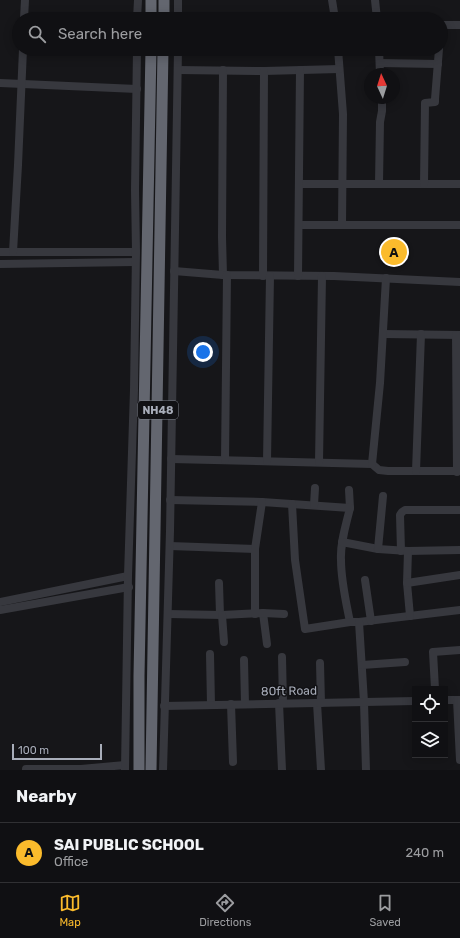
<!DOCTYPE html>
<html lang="en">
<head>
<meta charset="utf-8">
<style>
	body { margin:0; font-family:Rubik,sans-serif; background:#19191c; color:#f1f3f6 }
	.controls { position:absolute; right:12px; bottom:12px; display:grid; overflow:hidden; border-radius:0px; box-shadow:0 2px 10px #0003 }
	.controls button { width:36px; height:36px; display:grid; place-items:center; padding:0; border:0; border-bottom:1px solid #303033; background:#101013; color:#f1f3f6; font:20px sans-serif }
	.compass { position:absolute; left:364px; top:68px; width:36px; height:36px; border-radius:50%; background:#101013; box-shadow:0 2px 10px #0003; rotate:356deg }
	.scale { position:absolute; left:12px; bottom:10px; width:90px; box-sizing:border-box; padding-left:4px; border:2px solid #a8adb9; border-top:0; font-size:11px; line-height:14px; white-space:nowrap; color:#a8adb9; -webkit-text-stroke:3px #111114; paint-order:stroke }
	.you { position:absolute; left:203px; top:352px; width:14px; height:14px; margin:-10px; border:3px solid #fff; border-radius:50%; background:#1a73e8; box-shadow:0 0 0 6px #1a73e833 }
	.badge { display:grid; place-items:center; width:26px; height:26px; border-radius:50%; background:#fbbb2c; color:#111; font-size:13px; font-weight:700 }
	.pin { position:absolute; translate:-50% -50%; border:2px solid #fff; box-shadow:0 1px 4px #0006 }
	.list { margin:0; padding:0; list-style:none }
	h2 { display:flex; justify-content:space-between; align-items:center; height:52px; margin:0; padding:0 16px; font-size:17px }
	h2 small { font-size:13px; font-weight:400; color:#9c9da0 }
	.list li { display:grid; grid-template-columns:26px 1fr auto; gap:12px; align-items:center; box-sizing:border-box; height:60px; padding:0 16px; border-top:1px solid #303033 }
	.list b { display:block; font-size:15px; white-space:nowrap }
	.list p { margin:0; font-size:13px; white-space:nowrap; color:#9c9da0 }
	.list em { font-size:13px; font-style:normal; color:#9c9da0 }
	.icon { flex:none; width:22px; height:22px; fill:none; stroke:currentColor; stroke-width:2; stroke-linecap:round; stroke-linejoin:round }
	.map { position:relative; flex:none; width:460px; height:770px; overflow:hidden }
	.search { position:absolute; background:#101013; box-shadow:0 2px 10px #0003; left:12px; right:12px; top:12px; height:44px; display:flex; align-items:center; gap:10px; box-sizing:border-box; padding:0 14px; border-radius:22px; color:#9c9da0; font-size:15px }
	.sheet { height:112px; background:#101013 }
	nav { display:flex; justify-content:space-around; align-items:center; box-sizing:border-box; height:56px; border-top:1px solid #303033; background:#101013; font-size:11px; color:#9c9da0 }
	nav a { display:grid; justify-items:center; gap:2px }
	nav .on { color:#fbbb2c }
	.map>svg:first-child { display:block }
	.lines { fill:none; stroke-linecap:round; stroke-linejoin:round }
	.minor { stroke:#37383e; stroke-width:8 }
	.highway { stroke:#63666f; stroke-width:11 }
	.labels { text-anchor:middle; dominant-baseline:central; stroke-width:3; stroke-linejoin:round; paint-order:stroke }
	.shield { fill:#111114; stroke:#7b7e88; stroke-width:1 }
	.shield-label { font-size:11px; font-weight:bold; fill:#a8adb9 }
	.street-label { font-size:12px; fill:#a8adb9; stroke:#111114 }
</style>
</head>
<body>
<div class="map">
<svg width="460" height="770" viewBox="0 0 460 770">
	<rect width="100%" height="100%" fill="#161619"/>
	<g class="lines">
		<!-- minor -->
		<g class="minor">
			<polyline points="332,0 335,19"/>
			<polyline points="375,0 377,19"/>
			<polyline points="24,19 25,0"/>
			<polyline points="137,19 138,0"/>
			<polyline points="178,19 178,0"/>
			<polyline points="441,25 460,25"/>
			<polyline points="338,49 343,114 342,225"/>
			<polyline points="379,49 380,74"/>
			<polyline points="380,63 438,64"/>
			<polyline points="178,70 264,71 339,69"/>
			<polyline points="223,70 222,237 223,275"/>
			<polyline points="0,83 137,89"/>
			<polyline points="379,183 380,122 382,111 382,98"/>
			<polyline points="300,184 460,184"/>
			<polyline points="424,184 425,103 435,102 435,99 439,49"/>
			<polyline points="300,225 460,225"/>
			<polyline points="0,252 136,252"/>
			<polyline points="13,252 18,165 23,49"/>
			<polyline points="0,264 135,262"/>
			<polyline points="174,271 223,275 334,276 460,282"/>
			<polyline points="263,276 264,71"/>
			<polyline points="298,276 300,70"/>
			<polyline points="383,334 460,335"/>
			<polyline points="456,335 457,472"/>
			<polyline points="171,459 372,464 379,470 388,471 460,471"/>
			<polyline points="225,460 227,275"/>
			<polyline points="267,461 270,276"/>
			<polyline points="319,462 322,276"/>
			<polyline points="372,464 380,383 386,278"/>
			<polyline points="416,471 421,334"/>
			<polyline points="349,490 350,508"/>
			<path d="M170,500l92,2 88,6c-4,17 -10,35 -9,52 0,21 5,42 9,62"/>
			<polyline points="292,504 295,560 305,629 350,622 359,622 460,610"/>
			<polyline points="314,505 315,488"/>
			<polyline points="342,542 378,549 408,551 460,550"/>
			<polyline points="170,546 255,549"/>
			<polyline points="378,549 383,496"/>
			<polyline points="401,551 400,515 402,512 405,510 460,510"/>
			<polyline points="408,551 407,583 410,616"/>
			<polyline points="365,580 371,621"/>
			<polyline points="219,583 220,615"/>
			<polyline points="407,583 460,575"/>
			<polyline points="0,602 128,576"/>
			<polyline points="0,610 129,587"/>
			<polyline points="263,613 267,644"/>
			<polyline points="168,614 222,615 263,613 284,614"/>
			<polyline points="255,614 255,549 262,502"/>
			<polyline points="222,615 224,642"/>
			<polyline points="359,622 364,702 366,770"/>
			<polyline points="210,654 211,705"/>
			<polyline points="282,657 283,703"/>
			<polyline points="244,660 245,704"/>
			<polyline points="320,663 321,703"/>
			<polyline points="362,665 405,662"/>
			<polyline points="435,689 433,652 460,650"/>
			<polyline points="445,700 460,700"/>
			<polyline points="457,700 460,760"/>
			<polyline points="279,703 282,770"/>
			<polyline points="317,703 321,770"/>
			<polyline points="231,704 233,762"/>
			<polyline points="164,706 415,701"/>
			<polyline points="26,769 81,769 125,765"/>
			<polyline points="125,770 128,576 134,390 136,252 135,190 137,49"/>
			<polyline points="163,770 170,531 178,49"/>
		</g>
		<!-- highway -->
		<g class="highway">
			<polyline points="151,19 151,0"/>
			<polyline points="164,19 164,0"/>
			<polyline points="139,770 139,676 151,49"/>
			<polyline points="151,770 163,49"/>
		</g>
	</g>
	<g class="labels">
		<!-- shield labels -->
		<rect class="shield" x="138" y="401" width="40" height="18" rx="3"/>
		<g class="shield-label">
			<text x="158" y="410">NH48</text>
		</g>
		<!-- street labels -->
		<g class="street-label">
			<text transform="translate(289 691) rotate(-1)">80ft Road</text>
		</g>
	</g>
</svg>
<div class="controls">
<button><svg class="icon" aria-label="locate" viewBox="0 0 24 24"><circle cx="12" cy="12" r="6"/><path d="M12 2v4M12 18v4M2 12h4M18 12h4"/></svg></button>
<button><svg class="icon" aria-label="layers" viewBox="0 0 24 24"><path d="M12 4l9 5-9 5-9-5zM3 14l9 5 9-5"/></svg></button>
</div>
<svg class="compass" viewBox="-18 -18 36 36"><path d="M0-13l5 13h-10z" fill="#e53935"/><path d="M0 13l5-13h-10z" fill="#9c9da0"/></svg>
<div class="scale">100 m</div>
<div class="you"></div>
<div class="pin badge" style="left:394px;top:252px">A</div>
<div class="search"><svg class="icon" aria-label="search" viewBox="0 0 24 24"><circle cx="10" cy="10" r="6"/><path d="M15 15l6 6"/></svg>Search here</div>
</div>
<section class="sheet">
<h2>Nearby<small></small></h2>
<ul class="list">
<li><span class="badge">A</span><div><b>SAI PUBLIC SCHOOL</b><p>Office</p></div><em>240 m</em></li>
</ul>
</section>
<nav>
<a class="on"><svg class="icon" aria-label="map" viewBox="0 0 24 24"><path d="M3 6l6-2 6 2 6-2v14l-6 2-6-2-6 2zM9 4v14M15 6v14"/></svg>Map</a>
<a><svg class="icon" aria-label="directions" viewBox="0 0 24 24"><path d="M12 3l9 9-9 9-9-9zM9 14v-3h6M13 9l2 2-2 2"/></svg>Directions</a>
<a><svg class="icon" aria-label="saved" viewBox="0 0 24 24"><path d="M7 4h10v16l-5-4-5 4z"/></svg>Saved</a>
</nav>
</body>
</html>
